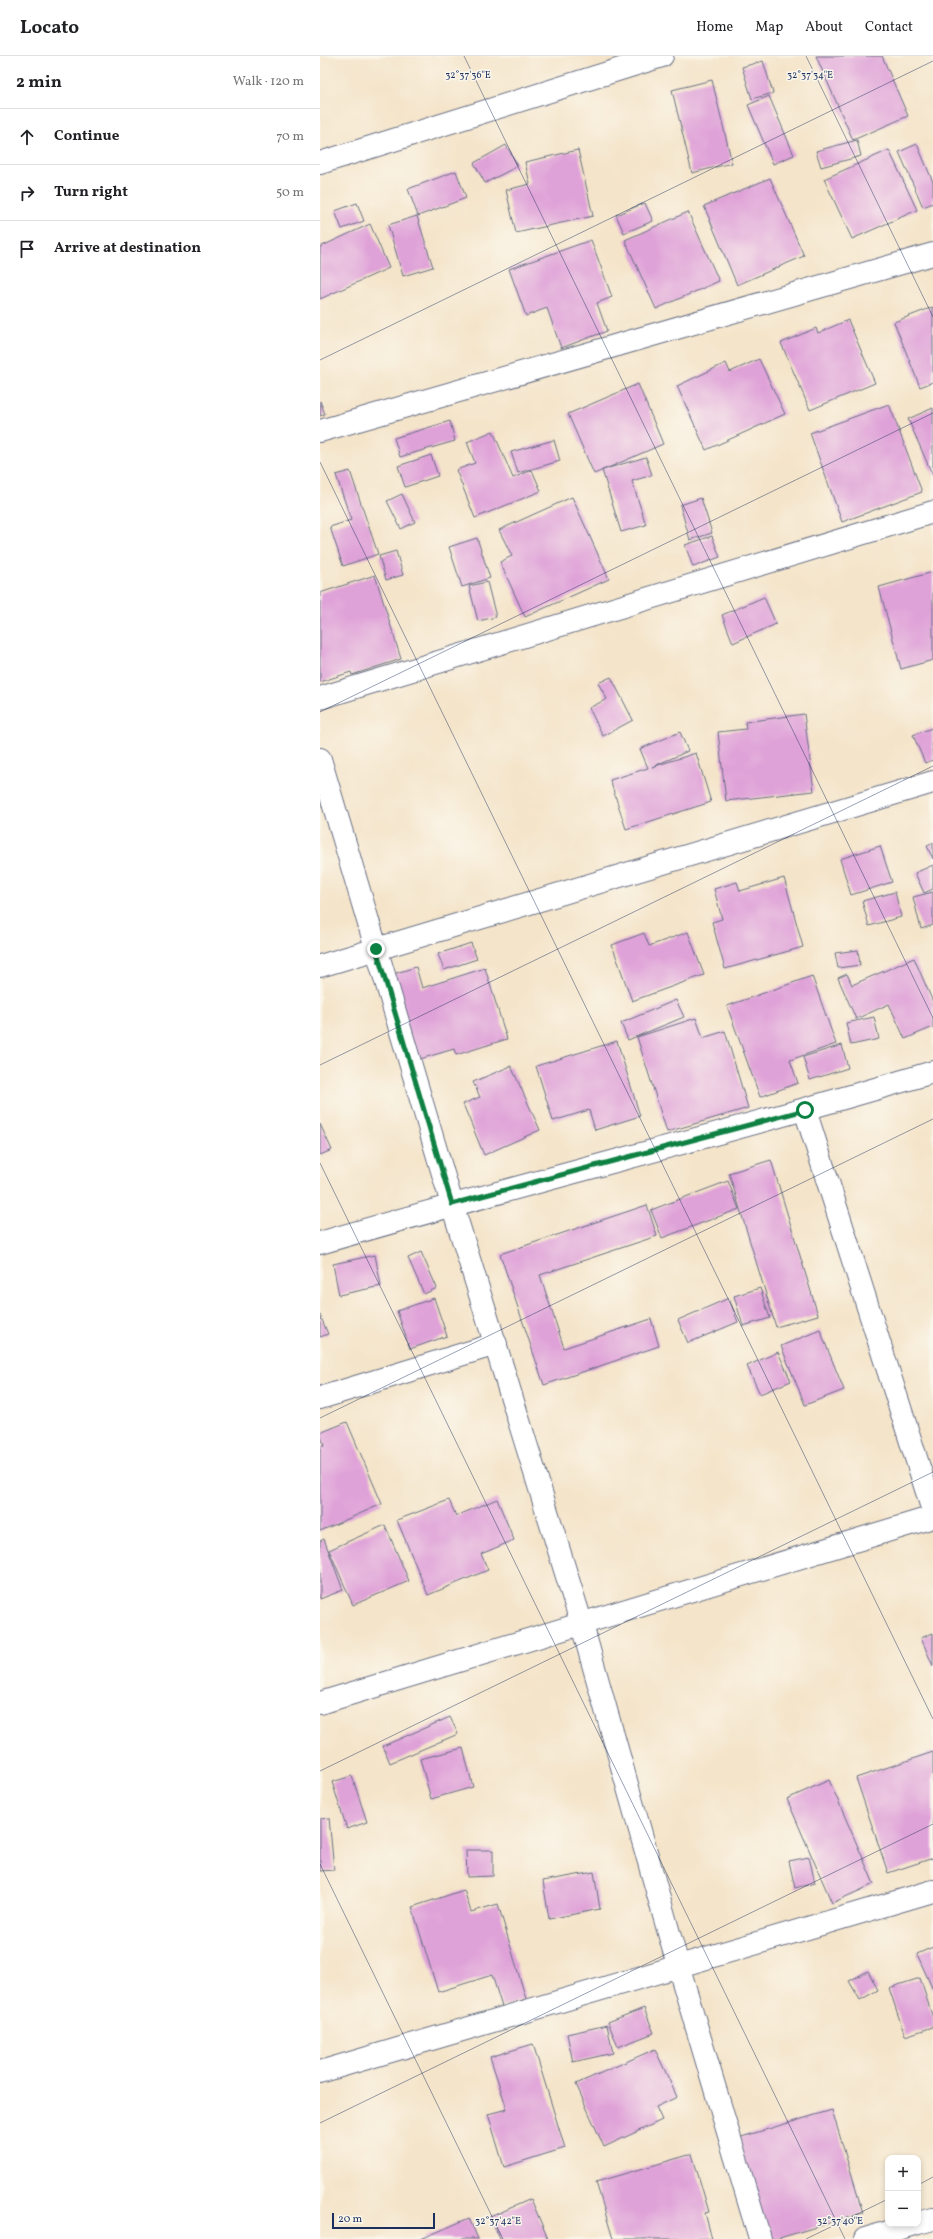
<!DOCTYPE html>
<html lang="en">
<head>
<meta charset="utf-8">
<style>
	body { margin:0; font-family:Vollkorn,serif; background:#f6f6f6; color:#202124 }
	.controls { position:absolute; right:12px; bottom:12px; display:grid; overflow:hidden; border-radius:8px; box-shadow:0 2px 6px #0003 }
	.controls button { width:36px; height:36px; display:grid; place-items:center; padding:0; border:0; border-bottom:1px solid #e0e0e0; background:#fff; color:#202124; font:20px sans-serif }
	.scale { position:absolute; left:12px; bottom:10px; width:103px; box-sizing:border-box; padding-left:4px; border:2px solid #1b2f5e; border-top:0; font-size:11px; line-height:14px; white-space:nowrap; color:#1b2f5e; -webkit-text-stroke:3px #fbf7ec; paint-order:stroke }
	.stop { position:absolute; width:12px; height:12px; margin:-9px; border:3px solid #0b8043; border-radius:50%; background:#fff }
	.stop.end { background:#0b8043; border-color:#fff; box-shadow:0 1px 4px #0008 }
	.list { margin:0; padding:0; list-style:none }
	h2 { display:flex; justify-content:space-between; align-items:center; height:52px; margin:0; padding:0 16px; font-size:17px }
	h2 small { font-size:13px; font-weight:400; color:#757577 }
	.list li { display:grid; grid-template-columns:26px 1fr auto; gap:12px; align-items:center; box-sizing:border-box; height:56px; padding:0 16px; border-top:1px solid #e0e0e0 }
	.list b { display:block; font-size:15px; white-space:nowrap }
	.list em { font-size:13px; font-style:normal; color:#757577 }
	.icon { flex:none; width:22px; height:22px; fill:none; stroke:currentColor; stroke-width:2; stroke-linecap:round; stroke-linejoin:round }
	.map { position:relative; flex:none; width:613px; height:2183px; overflow:hidden }
	header { display:flex; align-items:center; gap:24px; box-sizing:border-box; height:56px; padding:0 20px; background:#fff; border-bottom:1px solid #e0e0e0 }
	header strong { font-size:19px }
	nav { display:flex; gap:22px; margin-inline-start:auto; font-size:14px }
	main { display:flex }
	aside { flex:1; background:#fff }
	.map>svg:first-child { display:block }
	.building { fill:#dfa2d8 }
	.lines { fill:none; stroke-linecap:round; stroke-linejoin:round }
	.minor-casing { stroke:#676e83; stroke-width:24 }
	.minor { stroke:#fff; stroke-width:22 }
	.route { stroke:#0b8043; stroke-width:5 }
	.ticks { fill:none; stroke:#1b2f5e; stroke-width:1; stroke-opacity:0.45 }
	.ticks-label { font-size:10px; text-anchor:middle; fill:#1b2f5e; stroke:#fbf7ec; stroke-width:3; stroke-linejoin:round; paint-order:stroke }
</style>
</head>
<body>
<header>
<strong>Locato</strong>
<nav><a>Home</a><a>Map</a><a>About</a><a>Contact</a></nav>
</header>
<main>
<aside>
<h2>2 min<small>Walk · 120 m</small></h2>
<ul class="list">
<li><svg class="icon" aria-label="ahead" viewBox="0 0 24 24"><path d="M12 20V5M6 11l6-6 6 6"/></svg><div><b>Continue</b></div><em>70 m</em></li>
<li><svg class="icon" aria-label="right" viewBox="0 0 24 24"><path d="M7 20v-9h11M14 6l5 5-5 5"/></svg><div><b>Turn right</b></div><em>50 m</em></li>
<li><svg class="icon" aria-label="arrive" viewBox="0 0 24 24"><path d="M6 21V4h12l-3 4 3 4H6"/></svg><div><b>Arrive at destination</b></div></li>
</ul>
</aside>
<div class="map">
<svg width="613" height="2183" viewBox="0 0 613 2183">
	<rect width="100%" height="100%" fill="#fbf7ec"/>
	<filter id="ink" filterUnits="userSpaceOnUse"><feTurbulence type="fractalNoise" baseFrequency=".025" numOctaves="2"/><feDisplacementMap in="SourceGraphic" scale="8" xChannelSelector="R" yChannelSelector="G"/><feConvolveMatrix kernelMatrix="1 2 1 2 8 2 1 2 1" color-interpolation-filters="sRGB"/></filter>
	<filter id="wash" filterUnits="userSpaceOnUse"><feTurbulence type="fractalNoise" baseFrequency=".012" numOctaves="4" result="noise"/><feDisplacementMap in="SourceGraphic" scale="16" xChannelSelector="R" yChannelSelector="G"/><feGaussianBlur stdDeviation="0.9" result="paint"/><feColorMatrix in="noise" values="0 0 0 0 0 0 0 0 0 0 0 0 0 0 0 0 0 1.4 0 .05"/><feComposite in="paint" operator="in"/></filter>
	<g filter="url(#wash)">
		<rect width="100%" height="100%" fill="#f4e4c9"/>
		<g id="blocks">
			<!-- building -->
			<g class="building">
				<polygon points="496,0 562,0 588,60 533,84"/>
				<polygon points="443,5 453,37 432,43 422,11"/>
				<polygon points="392,24 412,107 372,117 352,34"/>
				<polygon points="449,40 474,99 453,108 428,49"/>
				<polygon points="537,84 541,100 501,111 496,95"/>
				<polygon points="597,88 613,126 613,147 603,151 579,96"/>
				<polygon points="186,89 198,110 165,127 154,107"/>
				<polygon points="258,94 273,160 196,177 186,134 210,128 205,106"/>
				<polygon points="569,94 597,154 532,183 504,123"/>
				<polygon points="136,115 146,142 98,160 88,133"/>
				<polygon points="450,122 484,200 417,229 384,150"/>
				<polygon points="37,147 44,165 22,173 15,155"/>
				<polygon points="325,147 333,165 304,177 296,159"/>
				<polygon points="368,156 399,225 336,253 305,184"/>
				<polygon points="97,160 113,211 83,220 68,169"/>
				<polygon points="50,168 69,212 0,243 0,191"/>
				<polygon points="271,184 292,241 277,247 287,275 241,292 227,252 206,260 189,213"/>
				<polygon points="613,251 613,326 600,331 574,266"/>
				<polygon points="528,264 555,327 490,354 461,287 496,272 498,277"/>
				<polygon points="439,303 465,358 386,394 357,330 406,307 410,316"/>
				<polygon points="318,328 343,388 274,418 248,358"/>
				<polygon points="0,345 5,358 0,360"/>
				<polygon points="569,348 602,436 522,466 490,377"/>
				<polygon points="613,352 613,420 588,363"/>
				<polygon points="130,365 135,385 80,401 74,382"/>
				<polygon points="173,375 193,422 212,414 221,435 155,462 136,414 155,407 147,386"/>
				<polygon points="234,384 240,405 198,417 191,396"/>
				<polygon points="111,399 118,420 85,431 78,410"/>
				<polygon points="326,401 332,419 312,425 326,469 301,476 282,414"/>
				<polygon points="30,415 58,498 23,510 10,471 31,464 16,419"/>
				<polygon points="82,438 95,466 81,473 67,445"/>
				<polygon points="252,441 289,523 205,561 180,506 192,500 179,474"/>
				<polygon points="381,442 392,477 370,484 360,449"/>
				<polygon points="392,480 400,501 373,511 365,489"/>
				<polygon points="157,482 170,522 142,531 129,491"/>
				<polygon points="76,495 83,519 66,524 59,500"/>
				<polygon points="613,516 613,604 581,613 559,531"/>
				<polygon points="55,519 81,603 32,619 31,616 0,626 0,537"/>
				<polygon points="167,526 176,561 158,565 149,530"/>
				<polygon points="444,541 456,568 413,587 402,559"/>
				<polygon points="291,621 313,664 283,680 269,652 287,643 278,627"/>
				<polygon points="484,658 494,735 406,745 398,676 426,673 425,666"/>
				<polygon points="612,672 613,704 605,707 593,679"/>
				<polygon points="360,676 368,695 332,711 376,697 391,746 306,773 290,724 328,712 320,693"/>
				<polygon points="613,787 613,803 607,790"/>
				<polygon points="560,790 572,826 531,839 520,803"/>
				<polygon points="613,809 613,833 604,837 595,817"/>
				<polygon points="464,822 483,891 405,913 392,866 402,863 394,833 417,826 420,835"/>
				<polygon points="575,836 581,861 549,870 542,845"/>
				<polygon points="613,836 613,869 601,873 593,841"/>
				<polygon points="368,876 384,919 312,945 292,889 324,877 329,890"/>
				<polygon points="151,887 157,903 124,914 118,898"/>
				<polygon points="538,894 540,909 518,912 515,897"/>
				<polygon points="594,902 613,946 613,971 585,983 569,948 536,963 518,922 527,918 532,929"/>
				<polygon points="96,911 102,932 165,912 187,983 136,999 134,993 90,1006 63,921"/>
				<polygon points="492,920 516,988 470,1004 478,1027 440,1041 407,950"/>
				<polygon points="356,944 364,961 308,984 301,967"/>
				<polygon points="554,961 559,983 531,989 526,967"/>
				<polygon points="376,962 383,982 405,975 428,1052 347,1076 317,981"/>
				<polygon points="297,985 320,1060 275,1074 269,1054 233,1065 216,1010"/>
				<polygon points="522,989 528,1012 490,1024 483,1001"/>
				<polygon points="191,1010 220,1074 164,1099 143,1048 160,1041 153,1026"/>
				<polygon points="0,1068 12,1094 0,1099"/>
				<polygon points="451,1104 498,1259 456,1271 409,1117"/>
				<polygon points="408,1125 419,1153 342,1182 331,1154"/>
				<polygon points="327,1149 337,1180 220,1219 244,1292 331,1263 339,1290 224,1329 180,1198"/>
				<polygon points="101,1196 117,1232 104,1238 88,1202"/>
				<polygon points="55,1199 61,1230 19,1239 13,1208"/>
				<polygon points="440,1232 450,1262 423,1270 414,1240"/>
				<polygon points="114,1242 127,1280 90,1293 77,1255"/>
				<polygon points="409,1242 418,1266 368,1287 358,1264"/>
				<polygon points="0,1259 8,1278 0,1281"/>
				<polygon points="500,1274 524,1334 485,1349 461,1290"/>
				<polygon points="458,1296 471,1325 440,1338 427,1310"/>
				<polygon points="27,1366 62,1448 0,1475 0,1391 4,1390 0,1377"/>
				<polygon points="177,1443 194,1484 161,1498 168,1514 108,1539 77,1464 129,1444 136,1460"/>
				<polygon points="65,1469 89,1525 33,1549 9,1494"/>
				<polygon points="4,1483 23,1534 0,1543 0,1485"/>
				<polygon points="613,1577 613,1610 601,1582"/>
				<polygon points="130,1661 138,1678 70,1707 63,1690"/>
				<polygon points="143,1692 153,1731 111,1743 100,1703"/>
				<polygon points="613,1696 613,1802 568,1817 536,1722"/>
				<polygon points="32,1720 47,1766 27,1773 12,1726"/>
				<polygon points="509,1724 554,1828 512,1847 467,1743"/>
				<polygon points="9,1762 14,1814 0,1815 0,1763"/>
				<polygon points="146,1794 173,1794 173,1820 147,1821"/>
				<polygon points="489,1801 495,1827 475,1832 469,1805"/>
				<polygon points="274,1816 280,1853 229,1863 223,1825"/>
				<polygon points="144,1834 151,1856 178,1848 206,1943 182,1951 172,1919 118,1936 92,1851"/>
				<polygon points="613,1891 613,1934 597,1898"/>
				<polygon points="548,1915 558,1934 540,1944 529,1925"/>
				<polygon points="600,1922 613,1962 613,1971 585,1980 569,1932"/>
				<polygon points="324,1952 334,1977 298,1991 288,1966"/>
				<polygon points="287,1969 293,1997 253,2006 247,1978"/>
				<polygon points="213,1988 245,2092 184,2111 168,2058 187,2053 170,2001"/>
				<polygon points="335,1993 357,2041 336,2051 342,2064 284,2091 256,2028"/>
				<polygon points="512,2054 543,2157 456,2183 448,2183 418,2082"/>
				<polygon points="372,2098 389,2156 385,2157 392,2183 293,2183 276,2126"/>
				<polygon points="211,2143 228,2183 180,2183 170,2161"/>
				<polygon points="149,2162 158,2183 101,2183"/>
			</g>
		</g>
	</g>
	<g filter="url(#ink)">
		<use href="#blocks" fill-opacity="0" stroke="#676e83" stroke-width="1"/>
		<g class="lines">
			<defs>
				<g id="minor">
					<polyline points="0,107 342,0"/>
					<polyline points="0,375 613,198"/>
					<polyline points="0,642 613,456"/>
					<polyline points="0,703 132,1148 262,1569 358,1909 440,2183"/>
					<polyline points="0,910 613,726"/>
					<polyline points="485,1054 613,1455"/>
					<path d="M0,1187c204,-60 410,-110 613,-171"/>
					<polyline points="0,1342 176,1288"/>
					<polyline points="0,1647 613,1461"/>
					<polyline points="0,2016 613,1835"/>
					<polyline points="598,2167 613,2163"/>
					<polyline points="545,2183 595,2168"/>
				</g>
			</defs>
			<!-- minor casing -->
			<use href="#minor" class="minor-casing"/>
			<!-- minor -->
			<use href="#minor" class="minor"/>
		</g>
	</g>
	<g class="lines" filter="url(#ink)">
		<!-- route -->
		<polyline class="route" points="56,893 132,1148 485,1054"/>
	</g>
	<!-- ticks -->
	<path class="ticks" d="M144,0l469,962M486,0l127,261M0,304l613,-299M0,406l613,1257M0,656l613,-299M0,1009l613,-299M0,1107l525,1076M0,1362l613,-299M0,1715l613,-299M0,1808l183,375M0,2067l613,-299M598,2129l15,-8M486,2183l82,-40"/>
	<g class="ticks-label">
		<text x="148" y="22">32°37'36"E</text>
		<text x="490" y="22">32°37'34"E</text>
		<text x="178" y="2168">32°37'42"E</text>
		<text x="520" y="2168">32°37'40"E</text>
	</g>
</svg>
<div class="controls">
<button>+</button>
<button>−</button>
</div>
<div class="scale">20 m</div>
<div class="stop" style="left:485px;top:1054px"></div>
<div class="stop end" style="left:56px;top:893px"></div>
</div>
</main>
</body>
</html>
